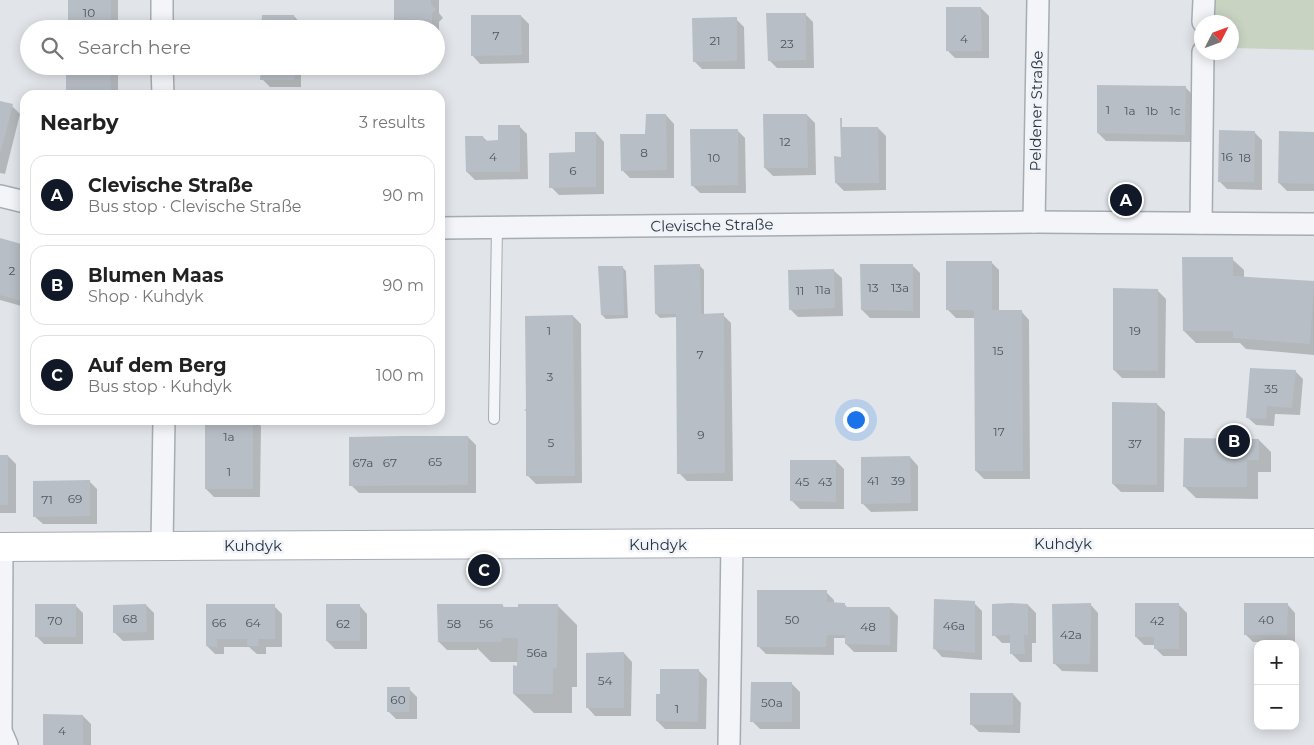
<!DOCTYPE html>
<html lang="en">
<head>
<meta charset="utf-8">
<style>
	body { margin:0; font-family:Montserrat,sans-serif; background:#f2f2f2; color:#222 }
	.controls { position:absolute; right:15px; bottom:15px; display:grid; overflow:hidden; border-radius:10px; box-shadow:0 2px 12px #0003 }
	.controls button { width:45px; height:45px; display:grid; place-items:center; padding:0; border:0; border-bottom:1px solid #e0e0e0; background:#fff; color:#222; font:25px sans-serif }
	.compass { position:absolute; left:1194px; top:15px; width:45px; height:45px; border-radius:50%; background:#fff; box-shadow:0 2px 12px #0003; rotate:48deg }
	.you { position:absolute; left:855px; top:419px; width:18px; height:18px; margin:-12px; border:4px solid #fff; border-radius:50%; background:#1a73e8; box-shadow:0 0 0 8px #1a73e833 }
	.badge { display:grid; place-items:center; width:32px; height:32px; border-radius:50%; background:#111827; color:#fff; font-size:16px; font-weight:700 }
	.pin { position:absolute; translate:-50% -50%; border:2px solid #fff; box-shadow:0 1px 5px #0006 }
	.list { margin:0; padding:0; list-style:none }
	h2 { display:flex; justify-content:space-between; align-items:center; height:65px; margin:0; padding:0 20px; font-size:21px }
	h2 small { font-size:16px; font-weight:400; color:#767676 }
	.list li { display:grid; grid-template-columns:32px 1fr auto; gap:15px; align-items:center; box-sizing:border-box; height:80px; margin:0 10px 10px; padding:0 10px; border:1px solid #e0e0e0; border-radius:15px }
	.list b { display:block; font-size:19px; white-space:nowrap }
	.list p { margin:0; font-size:16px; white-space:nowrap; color:#767676 }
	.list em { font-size:16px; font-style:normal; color:#767676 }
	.icon { flex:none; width:28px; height:28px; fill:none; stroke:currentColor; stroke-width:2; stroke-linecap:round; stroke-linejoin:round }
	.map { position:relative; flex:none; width:1314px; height:745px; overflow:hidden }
	.search { position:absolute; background:#fff; box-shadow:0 2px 12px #0003; left:20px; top:20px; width:425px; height:55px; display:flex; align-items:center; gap:12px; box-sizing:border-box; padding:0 18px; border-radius:28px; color:#767676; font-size:19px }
	.panel { position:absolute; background:#fff; box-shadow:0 2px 12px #0003; left:20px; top:90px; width:425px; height:335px; border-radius:15px }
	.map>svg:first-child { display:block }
	.green { fill:#c8d3c2 }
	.shadow { fill:#0003 }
	.building { fill:#b8bec6 }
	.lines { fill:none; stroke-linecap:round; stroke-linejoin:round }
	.lane-casing { stroke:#a6acb3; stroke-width:12 }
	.street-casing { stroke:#a6acb3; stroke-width:24 }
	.secondary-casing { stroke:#a6acb3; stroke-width:30 }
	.lane { stroke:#f3f5f8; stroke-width:10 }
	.street { stroke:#f3f5f8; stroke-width:21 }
	.secondary { stroke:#fff; stroke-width:28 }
	.labels { text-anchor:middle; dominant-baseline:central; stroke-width:5; stroke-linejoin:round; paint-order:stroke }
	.number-label { font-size:12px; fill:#4d5662 }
	.street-label { font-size:15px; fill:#293441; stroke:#f0f3f7 }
</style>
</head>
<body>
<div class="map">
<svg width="1314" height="745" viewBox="0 0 1314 745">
	<rect width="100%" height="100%" fill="#e1e5e9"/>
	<!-- green -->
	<polygon class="green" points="1209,0 1314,0 1314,50 1232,48 1232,22 1209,22"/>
	<!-- shadow -->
	<g class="shadow">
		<polygon points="69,0 118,0 118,29 73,29 69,24"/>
		<polygon points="395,0 439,0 439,13 443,18 439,22 439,35 436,35 436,29 397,29"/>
		<polygon points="981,8 989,16 989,58 955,58 947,50"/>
		<polygon points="805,14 813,22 814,68 777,68 769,60"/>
		<polygon points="294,16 302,25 302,29 263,29"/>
		<polygon points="521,16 529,24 529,63 480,64 472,55"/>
		<polygon points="736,19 744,27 745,69 702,69 694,61"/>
		<rect x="67" y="66" width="51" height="29"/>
		<polygon points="262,66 301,66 301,87 270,87 262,79"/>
		<polygon points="1186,88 1194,96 1193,142 1106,141 1098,133"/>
		<polygon points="0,103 12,106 20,114 5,174 0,173"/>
		<polygon points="666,115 674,124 674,178 630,178 622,170 647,135"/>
		<polygon points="807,115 815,123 816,175 773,176 765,168"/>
		<polygon points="519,126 527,134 528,179 475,180 467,172 483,137 488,142 500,142"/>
		<polygon points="878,128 886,136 886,190 844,191 836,183"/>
		<polygon points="737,130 745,138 746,193 700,193 692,185"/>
		<polygon points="1254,132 1262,140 1262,190 1227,189 1219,181"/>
		<polygon points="596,133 604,142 604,194 559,195 551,187 576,153"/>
		<polygon points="1314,133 1314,191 1287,191 1279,183"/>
		<polygon points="440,139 443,142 443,196 440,196"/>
		<polygon points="0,240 25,247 25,307 0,300"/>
		<polygon points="1232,259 1244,270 1244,278 1314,283 1314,355 1246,349 1240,343 1196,343 1184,331"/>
		<polygon points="991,262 999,270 999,311 1021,311 1029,320 1030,479 984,479 976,471 975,318 956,318 948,310"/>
		<polygon points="912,265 920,273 920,318 870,318 862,310"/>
		<polygon points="700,266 704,270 704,315 723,315 731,323 733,481 687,481 679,473 677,317 660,318 656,314"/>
		<polygon points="622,267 626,271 628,318 606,319 602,315"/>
		<polygon points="833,270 842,278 843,316 798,317 790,309"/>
		<polygon points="1157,290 1166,299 1165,378 1122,378 1114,370"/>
		<polygon points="573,316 581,324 582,483 536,484 528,476"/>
		<polygon points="1295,371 1303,379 1300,415 1275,414 1274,426 1256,425 1247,417"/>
		<polygon points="1157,404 1165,412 1164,492 1121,492 1113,484"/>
		<polygon points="206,420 254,420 261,426 260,497 214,497 206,489"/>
		<polygon points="468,437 476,445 476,493 359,493 351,485"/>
		<polygon points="1259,440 1271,452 1271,472 1258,472 1258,499 1196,498 1184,486"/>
		<polygon points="0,456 8,456 16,464 16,513 0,513"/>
		<polygon points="910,457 918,466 918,511 871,512 862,503"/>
		<polygon points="836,461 844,469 844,509 800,509 792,501"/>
		<polygon points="89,481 97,489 97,524 43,524 34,516"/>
		<polygon points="826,592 834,600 834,604 844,604 848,608 890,608 898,616 897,652 854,652 846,644 846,638 834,638 834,655 766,654 758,646"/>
		<polygon points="974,603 982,611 982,660 942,657 934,648"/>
		<polygon points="1090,604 1098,613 1098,672 1062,671 1054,663"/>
		<polygon points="1287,604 1295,613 1295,642 1253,642 1245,634"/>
		<polygon points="75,605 83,613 83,644 44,644 36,636"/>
		<polygon points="146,605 154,613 154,640 123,641 115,633"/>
		<polygon points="207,605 274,606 282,614 282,647 266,647 266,654 257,654 249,647 224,647 224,654 215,654 207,646"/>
		<polygon points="359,605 367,614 367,649 335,649 327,641"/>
		<polygon points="502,605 505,608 557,605 577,625 577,687 572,687 572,713 534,713 514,694 519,662 491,662 477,648 477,650 447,650 439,642"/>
		<polygon points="1028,605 1036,613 1036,643 1032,643 1032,662 1020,662 1012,654 1012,643 1002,643 994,635"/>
		<polygon points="1179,605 1187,613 1187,656 1163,656 1155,648 1155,645 1144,645 1136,637"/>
		<polygon points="624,653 632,662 631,716 595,716 587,707"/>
		<polygon points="699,671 707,679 706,729 665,729 657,721"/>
		<polygon points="792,684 800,692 800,729 760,729 752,721"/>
		<polygon points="409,689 417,697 417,719 396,719 388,711"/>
		<polygon points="1013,694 1021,703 1020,733 979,732 971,724"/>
		<polygon points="83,716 91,724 91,745 44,745"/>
	</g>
	<!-- building -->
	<g class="building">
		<rect x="68" y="0" width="43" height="25"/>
		<polygon points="394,0 431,0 431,4 436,9 432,14 432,28 394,28"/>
		<polygon points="946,7 981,7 982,51 946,51"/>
		<polygon points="766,13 806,13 806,60 768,61"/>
		<polygon points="262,15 294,15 294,29 261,29"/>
		<polygon points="471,15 521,15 522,55 471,56"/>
		<polygon points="737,17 737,61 693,62 692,18"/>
		<polygon points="66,66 110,66 111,95 66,95"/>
		<polygon points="261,66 294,66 294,80 260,80"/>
		<polygon points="1097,85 1186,86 1185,135 1097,133"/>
		<polygon points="0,101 13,104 1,151 0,151"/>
		<polygon points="646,114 666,114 667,170 621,171 620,134 645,134"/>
		<polygon points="763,114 807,114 808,168 764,168"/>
		<polygon points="840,118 842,118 842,127 878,127 879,183 835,183 834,156 841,157"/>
		<polygon points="498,125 520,125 520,172 466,172 465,136 483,136 484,141 498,140"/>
		<polygon points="690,129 738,129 738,185 691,186"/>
		<polygon points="1219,130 1255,131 1254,182 1218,182"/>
		<polygon points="1279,131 1314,132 1314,184 1278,183"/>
		<polygon points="575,132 596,132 596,187 549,188 549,153 575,152"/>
		<polygon points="0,238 25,245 25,302 0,295"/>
		<polygon points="1182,257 1233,257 1233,276 1314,281 1310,344 1233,338 1233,331 1183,331"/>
		<polygon points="946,261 992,261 992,310 1022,310 1023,471 975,471 974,310 946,310"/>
		<polygon points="700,264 701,314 724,313 725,473 677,474 676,314 655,314 654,265"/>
		<polygon points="860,264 913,264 913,311 861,310"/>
		<polygon points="598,266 623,266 624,315 601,315"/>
		<polygon points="834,269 835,308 789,310 788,270"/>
		<polygon points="1113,288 1158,289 1158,371 1113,370"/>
		<polygon points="573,315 575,476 526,476 526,411 524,410 526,409 525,316"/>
		<polygon points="1250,368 1296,370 1292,408 1267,406 1266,419 1246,418"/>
		<polygon points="1112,402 1157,403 1157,485 1112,484"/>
		<rect x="205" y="420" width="48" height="69"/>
		<polygon points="403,436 468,436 468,485 349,486 349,437"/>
		<polygon points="1184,438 1259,439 1259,460 1247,460 1247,487 1183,487"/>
		<rect x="0" y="455" width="8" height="50"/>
		<polygon points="910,456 911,503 861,504 861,457"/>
		<polygon points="790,460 836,460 836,502 790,501"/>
		<polygon points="90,480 90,516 33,517 33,481"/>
		<polygon points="757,590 827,590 827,602 845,603 845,607 890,607 890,645 845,644 845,635 827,635 826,647 757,647"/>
		<polygon points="934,599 975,601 975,653 933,649"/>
		<polygon points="1011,603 1028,604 1028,635 1024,635 1025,654 1010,654 1010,635 992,636 992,604"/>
		<polygon points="1091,603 1090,664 1053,664 1052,604"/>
		<polygon points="1135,603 1179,603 1179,649 1154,649 1154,637 1135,637"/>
		<polygon points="1244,603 1288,603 1287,635 1244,635"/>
		<rect x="35" y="604" width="41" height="33"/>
		<polygon points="146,604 147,632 113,633 113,605"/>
		<polygon points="206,604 275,604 275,639 258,639 259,646 247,646 247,639 217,639 217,647 206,646"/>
		<rect x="326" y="604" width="34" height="37"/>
		<polygon points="437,604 503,604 502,607 518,607 518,604 558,604 557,668 553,668 553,694 513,694 513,665 517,666 518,638 502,638 502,642 438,642"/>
		<polygon points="624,652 624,708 586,708 586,653"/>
		<polygon points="660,669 699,669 698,722 656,721 656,694 660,694"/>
		<polygon points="751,682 792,682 792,722 750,722"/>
		<polygon points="387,687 410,687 409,712 387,712"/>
		<rect x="970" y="693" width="43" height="32"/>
		<polygon points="43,714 83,715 83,745 43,745"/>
	</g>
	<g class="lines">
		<defs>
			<polyline id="lane" points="494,419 497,227"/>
			<g id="street">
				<polyline points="162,0 162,29"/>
				<polyline points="1203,22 1204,0"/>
				<polyline points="162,66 163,95"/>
				<polyline points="0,196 25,202"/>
				<polyline points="1034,222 1038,0"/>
				<polyline points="1201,223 1203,52"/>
				<polyline points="440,228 1034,222 1314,224"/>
				<polyline points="162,545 164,420"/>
				<polyline points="2,547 1,731 7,745"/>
				<polyline points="729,745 732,543"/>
			</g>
			<polyline id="secondary" points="0,547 732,543 1314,543"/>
		</defs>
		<!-- lane casing -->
		<use href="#lane" class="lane-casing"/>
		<!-- street casing -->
		<use href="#street" class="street-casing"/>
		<!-- secondary casing -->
		<use href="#secondary" class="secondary-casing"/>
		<!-- lane -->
		<use href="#lane" class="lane"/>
		<!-- street -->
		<use href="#street" class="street"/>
		<!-- secondary -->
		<use href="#secondary" class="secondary"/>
	</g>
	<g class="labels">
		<!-- number labels -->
		<g class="number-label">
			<text x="89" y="12">10</text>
			<text x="496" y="35">7</text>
			<text x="964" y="38">4</text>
			<text x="715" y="40">21</text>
			<text x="787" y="43">23</text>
			<text x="1108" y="109">1</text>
			<text x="1130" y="110">1a</text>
			<text x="1152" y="110">1b</text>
			<text x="1175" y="110">1c</text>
			<text x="785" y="141">12</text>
			<text x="644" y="152">8</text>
			<text x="493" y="156">4</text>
			<text x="1227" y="156">16</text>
			<text x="714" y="157">10</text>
			<text x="1245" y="157">18</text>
			<text x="573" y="170">6</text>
			<text x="12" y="270">2</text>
			<text x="873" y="287">13</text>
			<text x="900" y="287">13a</text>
			<text x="823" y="289">11a</text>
			<text x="800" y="290">11</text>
			<text x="549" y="330">1</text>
			<text x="1135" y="330">19</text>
			<text x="998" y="350">15</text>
			<text x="700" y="354">7</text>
			<text x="550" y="376">3</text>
			<text x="1271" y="388">35</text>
			<text x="999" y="431">17</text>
			<text x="701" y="434">9</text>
			<text x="229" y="436">1a</text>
			<text x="551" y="442">5</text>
			<text x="1135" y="443">37</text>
			<text x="435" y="461">65</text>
			<text x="363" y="462">67a</text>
			<text x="390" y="462">67</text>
			<text x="229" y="471">1</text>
			<text x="873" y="480">41</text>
			<text x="898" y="480">39</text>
			<text x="802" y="481">45</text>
			<text x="825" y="481">43</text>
			<text x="75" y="498">69</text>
			<text x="47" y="499">71</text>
			<text x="130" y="618">68</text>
			<text x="792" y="619">50</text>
			<text x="1266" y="619">40</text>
			<text x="55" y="620">70</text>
			<text x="1157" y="620">42</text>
			<text x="219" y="622">66</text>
			<text x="253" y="622">64</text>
			<text x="343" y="623">62</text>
			<text x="454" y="623">58</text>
			<text x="486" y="623">56</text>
			<text x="954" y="625">46a</text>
			<text x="868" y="626">48</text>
			<text x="1071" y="634">42a</text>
			<text x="537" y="652">56a</text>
			<text x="605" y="680">54</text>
			<text x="398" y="699">60</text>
			<text x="772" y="702">50a</text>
			<text x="677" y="708">1</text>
			<text x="62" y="730">4</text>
		</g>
		<!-- street labels -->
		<g class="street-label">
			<text transform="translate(1036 111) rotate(-89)">Peldener Straße</text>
			<text transform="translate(712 225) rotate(-1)">Clevische Straße</text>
			<text x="1063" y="543">Kuhdyk</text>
			<text x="658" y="544">Kuhdyk</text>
			<text x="253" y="545">Kuhdyk</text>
		</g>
	</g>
</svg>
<div class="controls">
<button>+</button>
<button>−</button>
</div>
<svg class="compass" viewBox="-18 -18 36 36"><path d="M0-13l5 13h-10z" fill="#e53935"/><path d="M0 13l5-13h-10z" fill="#767676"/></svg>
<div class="you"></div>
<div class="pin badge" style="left:1126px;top:200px">A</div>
<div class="pin badge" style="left:1234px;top:441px">B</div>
<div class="pin badge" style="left:484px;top:570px">C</div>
<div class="search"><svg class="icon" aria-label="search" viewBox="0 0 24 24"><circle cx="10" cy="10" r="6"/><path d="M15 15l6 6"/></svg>Search here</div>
<section class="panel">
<h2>Nearby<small>3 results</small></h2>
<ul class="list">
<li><span class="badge">A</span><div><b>Clevische Straße</b><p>Bus stop · Clevische Straße</p></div><em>90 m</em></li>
<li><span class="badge">B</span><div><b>Blumen Maas</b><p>Shop · Kuhdyk</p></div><em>90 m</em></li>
<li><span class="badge">C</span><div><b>Auf dem Berg</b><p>Bus stop · Kuhdyk</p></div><em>100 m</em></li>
</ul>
</section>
</div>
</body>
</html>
